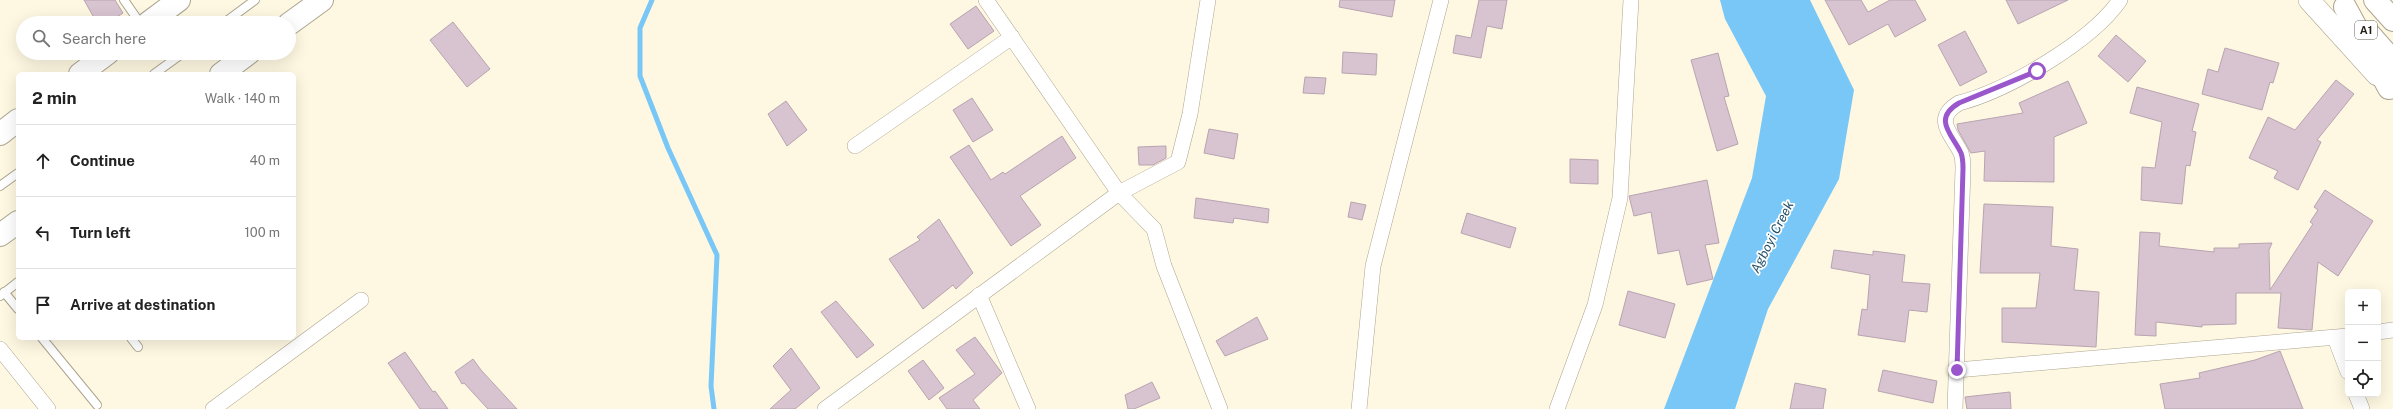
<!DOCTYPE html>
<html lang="en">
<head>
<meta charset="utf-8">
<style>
	body { margin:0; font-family:"Public Sans",sans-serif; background:#f2f2f2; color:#222 }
	.controls { position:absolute; right:12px; bottom:12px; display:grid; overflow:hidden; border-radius:6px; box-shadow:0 4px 16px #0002 }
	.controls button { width:36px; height:36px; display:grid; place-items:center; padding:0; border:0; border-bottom:1px solid #e0e0e0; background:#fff; color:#222; font:20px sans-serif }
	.stop { position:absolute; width:12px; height:12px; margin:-9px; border:3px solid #9a57cc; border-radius:50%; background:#fff }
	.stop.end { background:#9a57cc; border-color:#fff; box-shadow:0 1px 4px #0008 }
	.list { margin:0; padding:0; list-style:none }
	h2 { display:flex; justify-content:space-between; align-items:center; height:52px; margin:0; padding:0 16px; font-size:17px }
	h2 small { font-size:13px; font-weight:400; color:#767676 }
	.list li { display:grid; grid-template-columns:26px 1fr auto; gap:12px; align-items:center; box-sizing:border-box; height:72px; padding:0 16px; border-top:1px solid #e0e0e0 }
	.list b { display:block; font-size:15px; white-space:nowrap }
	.list em { font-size:13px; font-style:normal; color:#767676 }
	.icon { flex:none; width:22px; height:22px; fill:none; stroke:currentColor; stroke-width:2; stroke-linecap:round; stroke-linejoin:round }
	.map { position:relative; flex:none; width:2393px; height:409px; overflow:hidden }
	.search { position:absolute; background:#fff; box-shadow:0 4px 16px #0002; left:16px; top:16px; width:280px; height:44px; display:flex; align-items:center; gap:10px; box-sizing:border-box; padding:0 14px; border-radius:22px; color:#767676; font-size:15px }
	.panel { position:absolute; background:#fff; box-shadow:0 4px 16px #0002; left:16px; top:72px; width:280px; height:268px; border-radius:6px }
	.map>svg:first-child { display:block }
	.water { fill:#78c7f7 }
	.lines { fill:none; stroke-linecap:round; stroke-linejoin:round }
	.stream { stroke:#78c7f7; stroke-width:5 }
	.building { fill:#d8c3d0; stroke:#b8a4b1 }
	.lane-casing { stroke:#aba590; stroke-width:10 }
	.street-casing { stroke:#aba590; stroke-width:16 }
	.secondary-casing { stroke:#aba590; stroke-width:22 }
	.highway-casing { stroke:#aba590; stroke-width:24 }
	.lane { stroke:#fff; stroke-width:8 }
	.street { stroke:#fff; stroke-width:15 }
	.secondary { stroke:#fff; stroke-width:21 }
	.highway { stroke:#fff; stroke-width:22 }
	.route { stroke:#9a57cc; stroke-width:5 }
	.labels { text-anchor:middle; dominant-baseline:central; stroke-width:3.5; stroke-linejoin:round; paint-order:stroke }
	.shield { fill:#fff; stroke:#64625c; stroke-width:1 }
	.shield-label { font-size:11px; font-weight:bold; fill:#211e16 }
	.water-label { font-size:13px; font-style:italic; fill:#245069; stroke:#fff }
</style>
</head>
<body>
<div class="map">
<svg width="2393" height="409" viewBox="0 0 2393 409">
	<rect width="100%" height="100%" fill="#fef7e1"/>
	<!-- water -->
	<polygon class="water" points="1720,0 1810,0 1854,90 1839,179 1768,309 1735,409 1664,409 1752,178 1766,96 1725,19"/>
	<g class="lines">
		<!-- stream -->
		<polyline class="stream" points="652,0 640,28 640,76 668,148 717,255 711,386 714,409"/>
	</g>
	<!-- building -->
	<g class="building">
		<polygon points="84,0 115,0 123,13 108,23 97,23"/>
		<polygon points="1340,0 1395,0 1392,17 1339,7"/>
		<polygon points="1479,0 1507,0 1502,29 1487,26 1481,58 1453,53 1456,35 1471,38"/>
		<polygon points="1825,0 1861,0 1868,12 1890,0 1915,0 1926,20 1895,37 1888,24 1849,45"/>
		<polygon points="2006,0 2068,0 2018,24"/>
		<polygon points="976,6 994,31 968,49 950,24"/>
		<polygon points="453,22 490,69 467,87 430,40"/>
		<polygon points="1965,31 1987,72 1960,86 1938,45"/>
		<polygon points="2116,35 2146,61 2128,82 2098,56"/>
		<polygon points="2225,48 2279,63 2273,83 2270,82 2262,110 2202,94 2208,69 2218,72"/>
		<polygon points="1343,52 1377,54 1376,75 1342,73"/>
		<polygon points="1718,53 1729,96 1724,97 1738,144 1717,151 1691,60"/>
		<polygon points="1305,77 1326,78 1324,94 1303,93"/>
		<polygon points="2336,80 2354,94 2317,140 2321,142 2298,190 2274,178 2278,171 2249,158 2268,117 2295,130"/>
		<polygon points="2068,81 2087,123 2054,137 2054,182 1984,181 1985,151 1971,153 1958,130 1957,124 2023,113 2019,103"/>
		<polygon points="2137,87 2199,104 2192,131 2196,132 2190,166 2186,165 2182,204 2141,200 2142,167 2155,168 2162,122 2130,113"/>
		<polygon points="972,98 993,130 973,142 953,110"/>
		<polygon points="786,101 807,130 787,146 768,114"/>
		<polygon points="1209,129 1238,134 1234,159 1204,153"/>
		<polygon points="1062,136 1076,158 1020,196 1041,225 1011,246 950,157 969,145 991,180 1003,172 1005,174"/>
		<polygon points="1166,146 1166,158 1153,165 1139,165 1138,147"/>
		<polygon points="1570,159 1598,160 1598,184 1570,183"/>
		<polygon points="1707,180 1719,243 1705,245 1713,279 1687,285 1679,250 1658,254 1651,212 1634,216 1629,196"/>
		<polygon points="2325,190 2373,221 2338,276 2318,262 2312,330 2278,328 2281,293 2236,293 2236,324 2202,325 2202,327 2156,322 2156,336 2135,335 2140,232 2160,233 2159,246 2214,252 2214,248 2239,248 2239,244 2272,243 2269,250 2270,290 2313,224 2310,222 2318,210 2314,207"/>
		<polygon points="1196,198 1269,209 1268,223 1234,218 1233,223 1194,218"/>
		<polygon points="1351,202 1366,205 1362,220 1348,217"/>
		<polygon points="1984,204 2053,207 2051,246 2078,249 2074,290 2099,292 2096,347 2002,342 2002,308 2036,308 2040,273 1980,273"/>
		<polygon points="1467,213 1516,228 1510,248 1461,233"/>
		<polygon points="939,219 973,273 956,289 953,285 923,309 889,259 920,240 917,237"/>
		<polygon points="1834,250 1873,255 1873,251 1905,255 1902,282 1930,284 1927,312 1909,310 1905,342 1858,335 1862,309 1867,310 1870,275 1831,268"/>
		<polygon points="1628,291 1675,304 1665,338 1619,325"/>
		<polygon points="836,301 874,345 857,358 821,312"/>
		<polygon points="1257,317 1268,339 1225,356 1216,341"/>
		<polygon points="975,337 1002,373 973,400 980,409 947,409 939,398 975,374 956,350"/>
		<polygon points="791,348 820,388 795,409 770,409 791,390 773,366"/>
		<polygon points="2280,351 2303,409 2165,409 2160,384 2200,378 2199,373 2255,360"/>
		<polygon points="405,352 433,392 435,391 448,409 420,409 388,363"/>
		<polygon points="473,359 481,370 517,409 488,409 464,383 462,384 455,372"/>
		<polygon points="923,360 944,388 929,400 908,371"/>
		<polygon points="1883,370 1937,381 1933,403 1878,391"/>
		<polygon points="1152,382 1160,398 1134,409 1128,409 1125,395"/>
		<polygon points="1795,383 1826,389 1823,409 1790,409"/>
		<polygon points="2010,392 2011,409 1967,409 1965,397"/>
	</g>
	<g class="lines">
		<defs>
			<g id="lane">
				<polyline points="124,0 140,23"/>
				<polyline points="224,23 255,0"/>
				<polyline points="154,74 183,53"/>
				<polyline points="0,186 18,173"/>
				<polyline points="4,292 18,309"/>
				<polyline points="0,296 18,282"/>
				<polyline points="42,338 97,405"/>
				<polyline points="131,338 138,347"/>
			</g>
			<g id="street">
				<polyline points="986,0 1119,193 1154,229 1164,266 1220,409"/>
				<polyline points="855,146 1012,37"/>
				<polyline points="979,295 1028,409"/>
				<polyline points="2378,332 2393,330"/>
				<polyline points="2335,338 2348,372"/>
				<polyline points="0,349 48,409"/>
				<polyline points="1957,370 2348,336"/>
				<polyline points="2356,394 2362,409"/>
				<polyline points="213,409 361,300"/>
				<polyline points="825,409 1119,193 1178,162 1190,114 1208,0"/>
				<polyline points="1359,409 1373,266 1441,0"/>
				<polyline points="1557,409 1595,305 1620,198 1631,0"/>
				<path d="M1955,409l8,-240c0,-5 0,-11 -2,-16 -9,-19 -29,-34 -2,-50 49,-13 132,-61 161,-103"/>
			</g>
			<polyline id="secondary" points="2309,0 2377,75"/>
			<g id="highway">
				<polyline points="2375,0 2393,20"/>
				<polyline points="2345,7 2389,88"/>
				<polyline points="148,23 179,0"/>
				<polyline points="289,24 322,0"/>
				<polyline points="2370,35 2393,61"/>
				<polyline points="80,74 108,53"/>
				<polyline points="221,74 249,53"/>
				<polyline points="0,134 18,120"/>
				<polyline points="0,235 18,222"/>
			</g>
		</defs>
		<!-- lane casing -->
		<use href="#lane" class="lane-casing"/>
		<!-- street casing -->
		<use href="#street" class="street-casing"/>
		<!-- secondary casing -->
		<use href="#secondary" class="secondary-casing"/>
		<!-- highway casing -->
		<use href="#highway" class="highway-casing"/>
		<!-- lane -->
		<use href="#lane" class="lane"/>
		<!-- street -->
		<use href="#street" class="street"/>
		<!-- secondary -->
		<use href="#secondary" class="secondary"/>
		<!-- highway -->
		<use href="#highway" class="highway"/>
	</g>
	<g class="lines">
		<!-- route -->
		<path class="route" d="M1957,370l6,-201c0,-5 0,-11 -2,-16 -9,-19 -29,-34 -2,-50l78,-32"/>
	</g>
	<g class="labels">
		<!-- shield labels -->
		<rect class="shield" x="2355" y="21" width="22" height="18" rx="3"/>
		<g class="shield-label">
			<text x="2366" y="30">A1</text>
		</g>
		<!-- water labels -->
		<g class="water-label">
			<text transform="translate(1772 237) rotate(-63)">Agboyi Creek</text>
		</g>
	</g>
</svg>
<div class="controls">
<button>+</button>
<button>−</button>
<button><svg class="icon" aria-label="locate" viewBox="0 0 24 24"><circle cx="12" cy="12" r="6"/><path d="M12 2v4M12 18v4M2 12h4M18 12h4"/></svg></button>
</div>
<div class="stop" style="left:2037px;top:71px"></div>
<div class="stop end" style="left:1957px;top:370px"></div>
<div class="search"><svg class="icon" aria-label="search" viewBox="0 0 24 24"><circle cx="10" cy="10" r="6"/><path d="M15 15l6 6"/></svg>Search here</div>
<section class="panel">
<h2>2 min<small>Walk · 140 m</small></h2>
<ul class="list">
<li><svg class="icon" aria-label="ahead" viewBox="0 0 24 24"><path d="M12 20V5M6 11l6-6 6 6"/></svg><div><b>Continue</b></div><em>40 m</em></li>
<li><svg class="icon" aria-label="left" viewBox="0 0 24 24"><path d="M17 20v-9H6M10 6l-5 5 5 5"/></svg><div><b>Turn left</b></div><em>100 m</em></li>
<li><svg class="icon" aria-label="arrive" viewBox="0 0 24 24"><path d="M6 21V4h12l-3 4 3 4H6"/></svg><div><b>Arrive at destination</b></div></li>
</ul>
</section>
</div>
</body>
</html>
